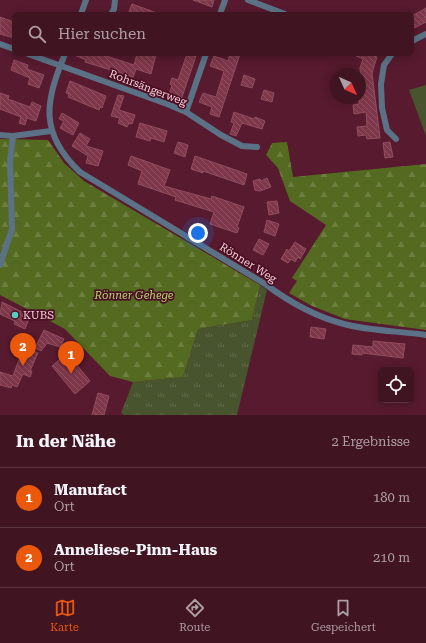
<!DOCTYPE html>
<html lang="de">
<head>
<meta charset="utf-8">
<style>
	body { margin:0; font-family:"Roboto Serif",serif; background:#481d2a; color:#f1f3f6 }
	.controls { position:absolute; right:12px; bottom:12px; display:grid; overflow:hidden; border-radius:6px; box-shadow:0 2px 10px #0003 }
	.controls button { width:36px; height:36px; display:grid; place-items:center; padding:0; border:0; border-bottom:1px solid #5a3340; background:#411422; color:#f1f3f6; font:20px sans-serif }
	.compass { position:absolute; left:330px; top:68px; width:36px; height:36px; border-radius:50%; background:#411422; box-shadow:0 2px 10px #0003; rotate:135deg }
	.you { position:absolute; left:198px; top:233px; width:14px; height:14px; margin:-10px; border:3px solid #fff; border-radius:50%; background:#1a73e8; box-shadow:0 0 0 6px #1a73e833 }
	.badge { display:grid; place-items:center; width:26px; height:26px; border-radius:50%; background:#ea580c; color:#fff; font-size:13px; font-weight:700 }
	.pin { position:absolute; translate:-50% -33px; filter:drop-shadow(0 1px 2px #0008) }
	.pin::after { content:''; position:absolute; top:21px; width:14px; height:12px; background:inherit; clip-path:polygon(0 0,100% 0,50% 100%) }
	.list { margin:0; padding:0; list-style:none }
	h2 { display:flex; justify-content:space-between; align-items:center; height:52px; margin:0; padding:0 16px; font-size:17px }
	h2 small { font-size:13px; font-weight:400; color:#ae9ea5 }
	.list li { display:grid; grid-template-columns:26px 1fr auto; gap:12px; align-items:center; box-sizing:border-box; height:60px; padding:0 16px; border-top:1px solid #5a3340 }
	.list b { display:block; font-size:15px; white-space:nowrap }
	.list p { margin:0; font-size:13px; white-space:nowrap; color:#ae9ea5 }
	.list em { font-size:13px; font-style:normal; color:#ae9ea5 }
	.icon { flex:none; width:22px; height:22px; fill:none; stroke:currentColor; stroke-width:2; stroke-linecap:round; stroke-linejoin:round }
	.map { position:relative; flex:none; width:426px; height:415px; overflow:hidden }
	.search { position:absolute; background:#411422; box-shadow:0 2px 10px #0003; left:12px; right:12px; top:12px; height:44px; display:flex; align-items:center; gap:10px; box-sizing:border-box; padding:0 14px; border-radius:6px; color:#ae9ea5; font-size:15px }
	.sheet { height:172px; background:#411422 }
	nav { display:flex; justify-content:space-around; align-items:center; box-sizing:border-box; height:56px; border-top:1px solid #5a3340; background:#411422; font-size:11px; color:#ae9ea5 }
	nav a { display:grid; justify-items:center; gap:2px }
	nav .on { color:#ea580c }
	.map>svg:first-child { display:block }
	.grass { fill:url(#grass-tufts) }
	.forest { fill:url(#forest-firs) }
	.pitch { fill:#47542d }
	.building { fill:url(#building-back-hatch); stroke:#914e60 }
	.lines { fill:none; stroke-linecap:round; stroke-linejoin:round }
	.minor { stroke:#5b7286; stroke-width:6 }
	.poi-dot { fill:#58cebf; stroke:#4b0f24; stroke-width:1.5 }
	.labels { text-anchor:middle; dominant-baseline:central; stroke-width:3.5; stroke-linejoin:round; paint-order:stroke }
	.street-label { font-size:11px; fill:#f7cfd8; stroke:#4b0f24 }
	.park-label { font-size:11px; font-style:italic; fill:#b4d571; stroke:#4b0f24 }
	.poi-label { font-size:11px; fill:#f7cfd8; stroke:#4b0f24; text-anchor:start }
</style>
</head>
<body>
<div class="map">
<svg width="426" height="415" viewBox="0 0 426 415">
	<defs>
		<pattern id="grass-tufts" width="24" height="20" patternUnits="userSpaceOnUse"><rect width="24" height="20" fill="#47542d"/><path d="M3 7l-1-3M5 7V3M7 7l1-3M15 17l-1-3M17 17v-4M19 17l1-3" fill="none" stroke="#626c4b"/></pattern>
		<pattern id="forest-firs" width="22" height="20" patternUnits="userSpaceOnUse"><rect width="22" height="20" fill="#546a20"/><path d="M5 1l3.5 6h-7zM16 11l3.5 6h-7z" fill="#6d7e40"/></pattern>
		<pattern id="building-back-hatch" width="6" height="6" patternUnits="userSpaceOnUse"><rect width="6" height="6" fill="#7e364a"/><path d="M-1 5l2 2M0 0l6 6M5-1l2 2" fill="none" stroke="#915263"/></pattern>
	</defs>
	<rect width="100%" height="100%" fill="#571a2e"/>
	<!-- grass -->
	<polygon class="grass" points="260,285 267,290 237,415 124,415 121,413 133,382 183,377 198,329 252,320"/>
	<!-- forest -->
	<g class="forest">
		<polygon points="0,139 48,140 64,163 84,181 260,285 252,320 198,329 183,377 133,382 110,376 65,329 0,295"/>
		<polygon points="287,142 293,177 426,164 426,330 345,319 312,306 289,293 297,281 292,278 326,225 290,201 278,168 266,155 272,143"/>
	</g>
	<!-- pitch -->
	<polygon class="pitch" points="426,85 426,136 409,90"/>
	<!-- building -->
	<g class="building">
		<polygon points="193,0 214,0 212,7"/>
		<polygon points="132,4 157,13 157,14 128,14"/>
		<polygon points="426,8 426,22 412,29 412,16"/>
		<polygon points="0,17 14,22 14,38 0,34"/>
		<polygon points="72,54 100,54 134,65 137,54 156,54 151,74 136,69 133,77 85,62 86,60"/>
		<polygon points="187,54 196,56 181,100 169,95 172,85 170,84 172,78 178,80"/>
		<polygon points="230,54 240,54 219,117 210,114 212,107 199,102 203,93 216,97 224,71 210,66 214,56 228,61"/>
		<polygon points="352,54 368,54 377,57 372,73 380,138 367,139 366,135 358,136 357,127 367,126 366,112 354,114 353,105 359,104 359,100 362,100 360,68 363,59"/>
		<polygon points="14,60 28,65 27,69 44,75 39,88 28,84 30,78 11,70"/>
		<polygon points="244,75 255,79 252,88 241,85"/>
		<polygon points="70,81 106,96 102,108 100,107 99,110 68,97 69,94 66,93"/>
		<polygon points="264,90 274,93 272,102 261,99"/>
		<polygon points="0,93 9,96 8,99 30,107 32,102 41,106 36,121 27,118 25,125 19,123 21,117 0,109"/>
		<polygon points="118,95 124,96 119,110 135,115 132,124 129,123 127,127 118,123 120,118 111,116"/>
		<polygon points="234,112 254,119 255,117 265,121 262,129 242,123 236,136 230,134 234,123 231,122"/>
		<polygon points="62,113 79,123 73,135 60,128 64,121 59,119"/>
		<polygon points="140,123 167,131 164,142 151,138 150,141 136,137"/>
		<polygon points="80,133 90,139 86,146 103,151 98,166 86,163 88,156 72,146"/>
		<polygon points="178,142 188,145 185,157 174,153"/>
		<polygon points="390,142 393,157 385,158 383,143"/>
		<polygon points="131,156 170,170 164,186 211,199 212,196 244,207 237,227 239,228 237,233 210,224 214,212 175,200 176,197 138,184 142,171 128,165"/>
		<polygon points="195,156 247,174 244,185 203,171 203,173 191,169"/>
		<polygon points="267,178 271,187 260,191 255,190 253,181 260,179 261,181"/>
		<polygon points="277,201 279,213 269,215 267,202"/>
		<polygon points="267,220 279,224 275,236 264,232"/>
		<polygon points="259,239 269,244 263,255 253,250"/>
		<polygon points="295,242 306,249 300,259 298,257 295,262 291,259 288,263 281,259 287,249 289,251"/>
		<polygon points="2,302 30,316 25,329 14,324 15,321 0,314"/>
		<polygon points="311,327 326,329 324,339 310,337"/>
		<polygon points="44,330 64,339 60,347 47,343 41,351 35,348"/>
		<polygon points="373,341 405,344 403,358 362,353 362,355 352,354 353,345 373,347"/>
		<polygon points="26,347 38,353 30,371 32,371 30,377 23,374 17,387 12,385 11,388 0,385 0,372 13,376 23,349 25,350"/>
		<polygon points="67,353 90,381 75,394 52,366"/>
		<polygon points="98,393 109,396 104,415 92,415"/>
	</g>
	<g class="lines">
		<!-- minor -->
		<g class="minor">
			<polyline points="248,0 285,14"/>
			<polyline points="81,14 86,0"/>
			<polyline points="111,14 114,9 115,0"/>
			<polyline points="220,14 225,0"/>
			<polyline points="412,41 426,34"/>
			<polyline points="0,44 14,49"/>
			<polyline points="28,54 167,104 186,112 221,135 242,146 257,147"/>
			<path d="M65,54c-20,48 -26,79 15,118l185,112c23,17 51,33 79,40 25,7 56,7 82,11"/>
			<polyline points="392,54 384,65 381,84 382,108 387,130 396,139"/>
			<polyline points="186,112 206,54"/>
			<polyline points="0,135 13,136 51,131"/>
			<polyline points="0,265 12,229 10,161 13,136"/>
		</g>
	</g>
	<!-- markers -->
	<circle class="poi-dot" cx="15" cy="315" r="4"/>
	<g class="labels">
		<!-- street labels -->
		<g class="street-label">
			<text transform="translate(148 88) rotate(21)">Rohrsängerweg</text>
			<text transform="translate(248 263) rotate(32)">Rönner Weg</text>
		</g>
		<!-- park labels -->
		<g class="park-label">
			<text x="134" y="295">Rönner Gehege</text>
		</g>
		<!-- poi labels -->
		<g class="poi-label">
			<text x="23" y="315">KUBS</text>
		</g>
	</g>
</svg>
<div class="controls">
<button><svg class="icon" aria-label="locate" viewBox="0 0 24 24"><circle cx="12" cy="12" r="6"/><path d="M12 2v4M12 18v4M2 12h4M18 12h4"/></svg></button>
</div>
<svg class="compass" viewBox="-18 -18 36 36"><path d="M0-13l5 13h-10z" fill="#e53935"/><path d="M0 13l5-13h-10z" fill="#ae9ea5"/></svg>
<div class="you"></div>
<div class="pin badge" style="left:71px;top:374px">1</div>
<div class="pin badge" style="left:23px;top:366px">2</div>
<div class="search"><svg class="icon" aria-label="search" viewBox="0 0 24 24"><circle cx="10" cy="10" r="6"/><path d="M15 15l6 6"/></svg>Hier suchen</div>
</div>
<section class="sheet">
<h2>In der Nähe<small>2 Ergebnisse</small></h2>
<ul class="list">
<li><span class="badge">1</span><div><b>Manufact</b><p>Ort</p></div><em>180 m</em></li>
<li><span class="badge">2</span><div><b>Anneliese-Pinn-Haus</b><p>Ort</p></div><em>210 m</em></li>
</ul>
</section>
<nav>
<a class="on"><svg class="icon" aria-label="map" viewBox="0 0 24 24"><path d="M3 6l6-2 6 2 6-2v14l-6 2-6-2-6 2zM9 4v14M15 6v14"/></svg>Karte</a>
<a><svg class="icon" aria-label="directions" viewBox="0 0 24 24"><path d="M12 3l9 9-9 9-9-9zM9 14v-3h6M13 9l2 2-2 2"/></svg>Route</a>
<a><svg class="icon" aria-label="saved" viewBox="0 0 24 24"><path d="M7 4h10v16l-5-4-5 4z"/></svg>Gespeichert</a>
</nav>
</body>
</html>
